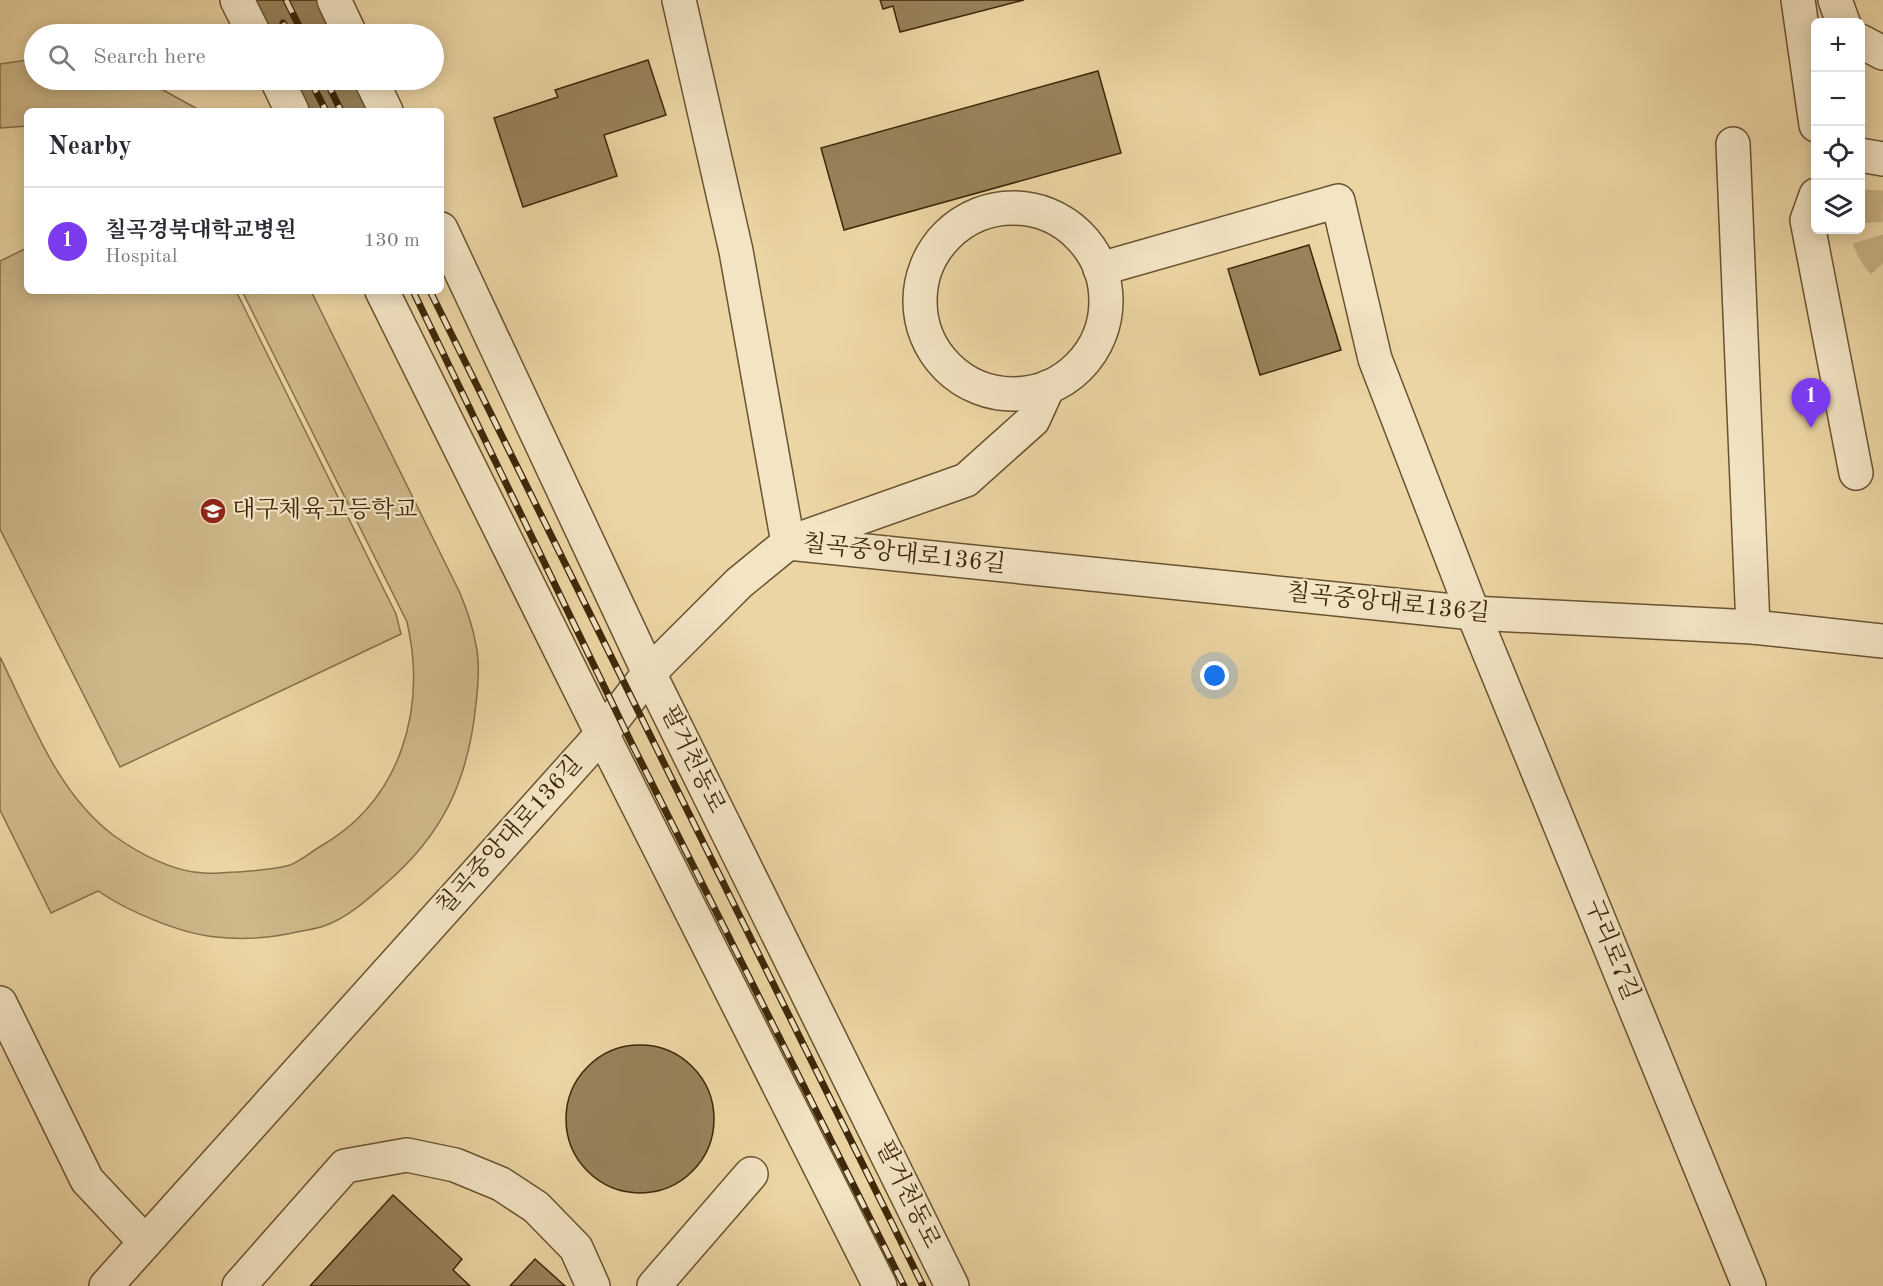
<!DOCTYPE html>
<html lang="en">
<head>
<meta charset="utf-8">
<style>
	body { margin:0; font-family:"Old Standard TT","Noto Serif KR",serif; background:#f2f2f3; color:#2b2b33 }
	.controls { position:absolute; right:18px; top:18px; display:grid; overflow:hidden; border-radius:9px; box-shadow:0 3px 15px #0003 }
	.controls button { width:54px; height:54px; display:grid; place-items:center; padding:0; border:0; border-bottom:2px solid #e1e1e2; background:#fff; color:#2b2b33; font:30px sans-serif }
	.you { position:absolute; left:1215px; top:676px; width:21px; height:21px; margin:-15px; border:4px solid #fff; border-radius:50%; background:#1a73e8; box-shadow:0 0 0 9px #1a73e833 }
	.badge { display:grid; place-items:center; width:39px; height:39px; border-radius:50%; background:#7c3aed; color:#fff; font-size:20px; font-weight:700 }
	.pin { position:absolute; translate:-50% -50px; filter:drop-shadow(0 2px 3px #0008) }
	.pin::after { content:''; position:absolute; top:32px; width:21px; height:18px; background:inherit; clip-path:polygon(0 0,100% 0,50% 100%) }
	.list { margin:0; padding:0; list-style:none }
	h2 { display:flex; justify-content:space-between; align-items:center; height:78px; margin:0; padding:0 24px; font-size:26px }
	h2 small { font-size:20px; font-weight:400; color:#7c7c81 }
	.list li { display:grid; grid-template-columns:39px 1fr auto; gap:18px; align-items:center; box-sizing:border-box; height:108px; padding:0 24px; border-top:2px solid #e1e1e2 }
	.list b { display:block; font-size:22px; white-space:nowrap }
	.list p { margin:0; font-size:20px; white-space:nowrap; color:#7c7c81 }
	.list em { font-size:20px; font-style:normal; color:#7c7c81 }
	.icon { flex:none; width:33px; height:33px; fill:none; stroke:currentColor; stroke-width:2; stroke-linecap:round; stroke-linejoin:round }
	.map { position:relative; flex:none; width:1883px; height:1286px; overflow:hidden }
	.search { position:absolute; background:#fff; box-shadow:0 3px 15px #0003; left:24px; top:24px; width:420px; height:66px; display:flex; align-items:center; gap:15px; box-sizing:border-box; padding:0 21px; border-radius:33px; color:#7c7c81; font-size:22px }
	.panel { position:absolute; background:#fff; box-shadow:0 3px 15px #0003; left:24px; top:108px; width:420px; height:186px; border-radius:9px }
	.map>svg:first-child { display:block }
	.green { fill:#ceb88a; stroke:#86704a; stroke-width:1.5 }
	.building { fill:#98825a; stroke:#3d2809; stroke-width:1.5 }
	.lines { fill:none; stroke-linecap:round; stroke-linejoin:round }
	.minor-tunnel { stroke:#c9b285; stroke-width:33; stroke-dasharray:33 16; stroke-linecap:butt }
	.minor-casing { stroke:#695330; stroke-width:36 }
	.minor { stroke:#f3e4c4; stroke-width:33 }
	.rail-casing { stroke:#3d2809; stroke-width:7 }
	.rail { stroke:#f3e4c4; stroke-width:4.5; stroke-dasharray:14; stroke-linecap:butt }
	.labels { text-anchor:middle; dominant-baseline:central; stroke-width:4.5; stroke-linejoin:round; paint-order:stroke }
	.poi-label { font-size:24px; fill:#3d2809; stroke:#f3e4c4; text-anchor:start }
	.street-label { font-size:24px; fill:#3d2809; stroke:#f3e4c4 }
</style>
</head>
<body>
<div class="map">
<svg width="1883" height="1286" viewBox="0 0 1883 1286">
	<rect width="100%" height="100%" fill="#ecd5a4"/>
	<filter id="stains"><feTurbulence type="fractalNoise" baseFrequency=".00333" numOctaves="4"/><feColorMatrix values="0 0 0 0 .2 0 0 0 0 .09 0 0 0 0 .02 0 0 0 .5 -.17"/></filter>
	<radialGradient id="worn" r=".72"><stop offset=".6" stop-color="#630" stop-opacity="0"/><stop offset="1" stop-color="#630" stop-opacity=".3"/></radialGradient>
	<!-- green -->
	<g class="green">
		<polygon points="34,59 34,80 136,80 163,90 201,111 27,111 27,126 0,128 0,64"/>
		<polygon points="27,248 27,291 236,291 396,614 401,634 120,767 0,529 0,261"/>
		<path d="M242,291h69l149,302c7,17 13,34 16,52 4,19 2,40 0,59 -8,77 -33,131 -92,181 -18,16 -37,33 -60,41 -8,3 -18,4 -27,6 -26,6 -54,8 -81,5 -35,-3 -89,-26 -118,-46l-47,22 -51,-103v-153c31,62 57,136 113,178 25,18 60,37 91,38 11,1 21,-1 32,-1 17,-1 37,-2 54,-7 10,-4 21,-13 31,-19 80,-46 106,-137 86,-224z"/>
	</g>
	<!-- building -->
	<g class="building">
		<polygon points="236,0 337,0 354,34 254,34"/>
		<polygon points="880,0 1024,0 900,32 893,6 883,9"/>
		<polygon points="648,60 666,115 604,135 617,176 523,207 494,118 558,97 555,90"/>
		<polygon points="1098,71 1121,153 844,230 821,148"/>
		<polygon points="276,80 376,80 392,111 292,111"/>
		<polygon points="1309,245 1341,350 1260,375 1228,269"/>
		<circle cx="640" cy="1119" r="74"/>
		<polygon points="393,1195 462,1259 453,1270 470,1286 310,1286"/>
		<polygon points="535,1259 565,1286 510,1286"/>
	</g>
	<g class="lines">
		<!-- minor-tunnel -->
		<path class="minor-tunnel" d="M1867,190c-1,29 -5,50 16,73"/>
		<defs>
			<g id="minor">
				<polyline points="237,0 254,34"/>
				<polyline points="334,0 350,34"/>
				<polyline points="679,0 736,251 788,543 966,480 1033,420 1048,387"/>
				<polyline points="1798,0 1816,125"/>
				<polyline points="1835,0 1843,22"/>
				<polyline points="1860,41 1883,53"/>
				<polyline points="277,80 292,111"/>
				<polyline points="371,80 386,111"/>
				<polyline points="1733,144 1753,627"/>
				<polyline points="1860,155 1883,159"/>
				<polyline points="1816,195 1807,220 1856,473"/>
				<circle cx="1013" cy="301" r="93"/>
				<polyline points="441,229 649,673 952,1286"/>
				<polyline points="1100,269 1338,201 1375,359 1473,613 1749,1286"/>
				<polyline points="382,291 602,734 880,1286"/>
				<polyline points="0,1003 87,1180 145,1242"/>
				<polyline points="106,1286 602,734 649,673 739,583 788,543 1473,613 1753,627 1883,641"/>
				<polyline points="239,1286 345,1166 407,1155 455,1165 501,1184 536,1207 576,1248 593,1286"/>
				<polyline points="654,1286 751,1174"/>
			</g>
		</defs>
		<!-- minor casing -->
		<use href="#minor" class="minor-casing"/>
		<!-- minor -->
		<use href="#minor" class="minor"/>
		<defs>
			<g id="rail">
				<polyline points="286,0 303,34"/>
				<polyline points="283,23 289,34"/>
				<polyline points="310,80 326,111"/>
				<polyline points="326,80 341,111"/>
				<polyline points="413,291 630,740 904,1286"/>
				<polyline points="430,291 923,1286"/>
			</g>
		</defs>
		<!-- rail casing -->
		<use href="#rail" class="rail-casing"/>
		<!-- rail -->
		<use href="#rail" class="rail"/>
	</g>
	<!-- icons -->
	<defs>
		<symbol id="school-disc" viewBox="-11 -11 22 22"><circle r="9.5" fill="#8f2418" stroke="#f3e4c4"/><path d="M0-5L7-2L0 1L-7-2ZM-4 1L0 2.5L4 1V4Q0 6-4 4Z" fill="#fff"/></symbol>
	</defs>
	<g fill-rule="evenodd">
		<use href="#school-disc" x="198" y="496" width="30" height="30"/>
	</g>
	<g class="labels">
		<!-- poi labels -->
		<g class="poi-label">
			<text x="232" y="511">대구체육고등학교</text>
		</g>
		<!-- street labels -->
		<g class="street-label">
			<text transform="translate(904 555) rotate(6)">칠곡중앙대로136길</text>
			<text transform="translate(1388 604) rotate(6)">칠곡중앙대로136길</text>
			<text transform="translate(692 760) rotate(64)">팔거천동로</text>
			<text transform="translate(510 836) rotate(-48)">칠곡중앙대로136길</text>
			<text transform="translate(1611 950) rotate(68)">구리로7길</text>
			<text transform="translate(907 1195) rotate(64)">팔거천동로</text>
		</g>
	</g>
	<rect width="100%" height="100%" filter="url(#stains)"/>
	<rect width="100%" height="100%" fill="url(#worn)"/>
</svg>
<div class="controls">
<button>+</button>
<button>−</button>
<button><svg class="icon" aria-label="locate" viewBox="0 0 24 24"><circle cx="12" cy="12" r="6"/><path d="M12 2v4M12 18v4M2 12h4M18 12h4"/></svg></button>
<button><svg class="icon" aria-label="layers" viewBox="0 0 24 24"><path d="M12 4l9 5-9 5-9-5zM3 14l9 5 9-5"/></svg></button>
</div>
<div class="you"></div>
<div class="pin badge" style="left:1811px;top:428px">1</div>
<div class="search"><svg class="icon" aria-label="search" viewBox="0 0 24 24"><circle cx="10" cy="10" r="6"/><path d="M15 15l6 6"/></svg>Search here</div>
<section class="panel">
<h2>Nearby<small></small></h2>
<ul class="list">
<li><span class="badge">1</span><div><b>칠곡경북대학교병원</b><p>Hospital</p></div><em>130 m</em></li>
</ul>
</section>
</div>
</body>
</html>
